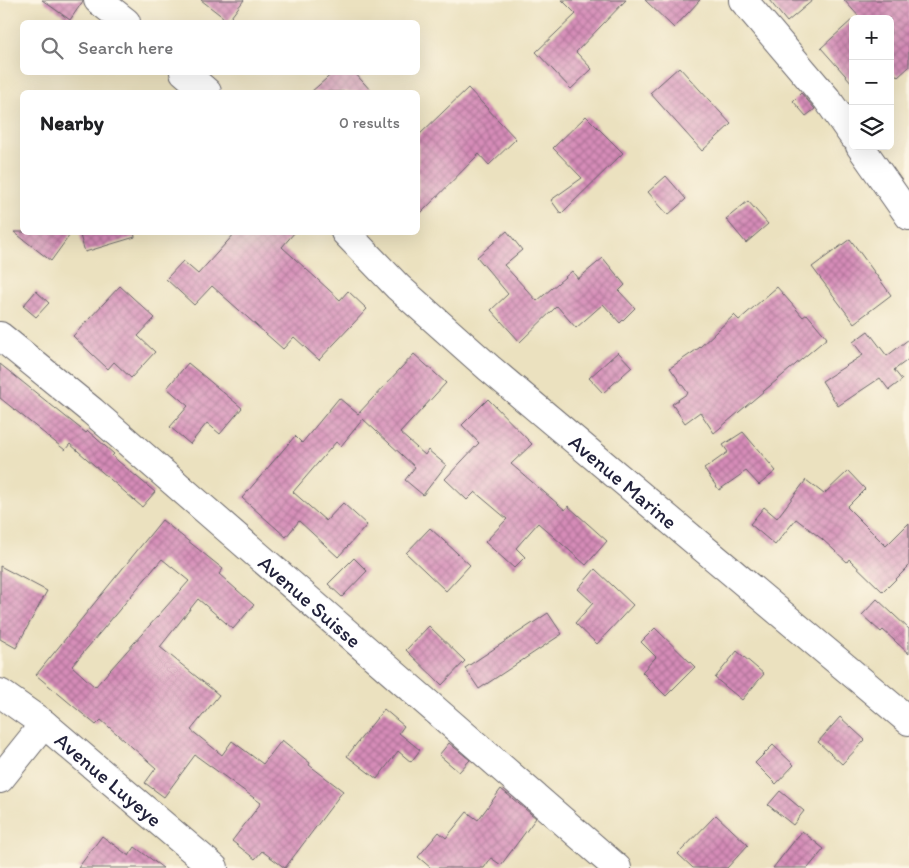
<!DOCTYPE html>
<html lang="en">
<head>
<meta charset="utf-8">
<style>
	body { margin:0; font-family:Itim,sans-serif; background:#f6f6f6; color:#202124 }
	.controls { position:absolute; right:15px; top:15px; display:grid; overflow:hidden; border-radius:8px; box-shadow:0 5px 20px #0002 }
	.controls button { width:45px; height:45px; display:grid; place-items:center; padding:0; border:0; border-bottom:1px solid #e0e0e0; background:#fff; color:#202124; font:25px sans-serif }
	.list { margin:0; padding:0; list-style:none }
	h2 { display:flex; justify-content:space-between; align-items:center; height:65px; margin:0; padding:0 20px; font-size:21px }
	h2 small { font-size:16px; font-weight:400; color:#757577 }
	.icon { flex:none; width:28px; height:28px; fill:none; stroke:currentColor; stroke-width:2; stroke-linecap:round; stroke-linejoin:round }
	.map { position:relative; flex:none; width:909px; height:868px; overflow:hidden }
	.search { position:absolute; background:#fff; box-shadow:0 5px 20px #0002; left:20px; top:20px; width:400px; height:55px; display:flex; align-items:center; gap:12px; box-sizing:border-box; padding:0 18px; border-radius:8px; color:#757577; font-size:19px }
	.panel { position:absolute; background:#fff; box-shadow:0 5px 20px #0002; left:20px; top:90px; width:400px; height:145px; border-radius:8px }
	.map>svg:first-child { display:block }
	.building { fill:url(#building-cross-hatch); fill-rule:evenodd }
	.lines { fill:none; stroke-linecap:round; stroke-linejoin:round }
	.minor-casing { stroke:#686569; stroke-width:30 }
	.minor { stroke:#fff; stroke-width:28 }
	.labels { text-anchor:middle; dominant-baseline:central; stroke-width:4.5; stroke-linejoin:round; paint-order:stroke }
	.street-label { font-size:21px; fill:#22223b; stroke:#fcf5e5 }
</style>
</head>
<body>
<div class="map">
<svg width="909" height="868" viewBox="0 0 909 868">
	<defs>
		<pattern id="building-cross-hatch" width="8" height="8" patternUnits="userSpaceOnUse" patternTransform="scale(1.25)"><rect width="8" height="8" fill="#d68cb8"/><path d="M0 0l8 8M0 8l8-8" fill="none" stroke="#ad7297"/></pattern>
	</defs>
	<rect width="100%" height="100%" fill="#fcf5e5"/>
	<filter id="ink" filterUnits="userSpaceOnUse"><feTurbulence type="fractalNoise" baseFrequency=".02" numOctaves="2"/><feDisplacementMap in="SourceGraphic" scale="10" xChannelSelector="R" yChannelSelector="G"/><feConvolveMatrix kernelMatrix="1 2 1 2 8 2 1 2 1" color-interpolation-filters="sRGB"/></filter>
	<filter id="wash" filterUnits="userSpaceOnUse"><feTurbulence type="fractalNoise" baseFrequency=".0096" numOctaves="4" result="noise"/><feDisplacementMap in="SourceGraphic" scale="20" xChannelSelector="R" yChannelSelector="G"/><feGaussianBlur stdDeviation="1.12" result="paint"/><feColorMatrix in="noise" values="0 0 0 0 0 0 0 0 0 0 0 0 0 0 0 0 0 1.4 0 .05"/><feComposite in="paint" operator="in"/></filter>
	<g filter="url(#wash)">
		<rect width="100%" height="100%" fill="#ebe1bf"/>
		<g id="blocks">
			<!-- building -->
			<g class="building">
				<polygon points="42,0 83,0 83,1 70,20"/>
				<polygon points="201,0 244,0 228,21"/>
				<polygon points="562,0 626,0 576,52 592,69 571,89 536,52 576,14"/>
				<polygon points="645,0 700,0 674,28"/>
				<polygon points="769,0 813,0 787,22"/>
				<polygon points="844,0 909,0 909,67 898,77 890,68 890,19 861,19"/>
				<polygon points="853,19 853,84 821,48"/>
				<polygon points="679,67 731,124 702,151 650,93"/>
				<polygon points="334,72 354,72 372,92 311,92"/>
				<polygon points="468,88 516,139 489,165 479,154 418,216 418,136"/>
				<polygon points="801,93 815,109 806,116 793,101"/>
				<polygon points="586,116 623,153 561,214 551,200 582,178 553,148"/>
				<polygon points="666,176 686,199 668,215 648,192"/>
				<polygon points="748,201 768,224 746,243 726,219"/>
				<polygon points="507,231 522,250 504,265 537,301 572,271 578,279 603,258 625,285 619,291 635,308 620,323 603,304 576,328 557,306 520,342 491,310 508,294 477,257"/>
				<polygon points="14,232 72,232 51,261"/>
				<polygon points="79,232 134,232 135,237 85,252"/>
				<polygon points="236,232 295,232 282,247 340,300 348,291 367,309 319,360 294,337 283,349 212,286 194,305 166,279 183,261 198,274"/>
				<polygon points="850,239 891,295 854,323 812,267"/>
				<polygon points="120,286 155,318 138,336 155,352 131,378 114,362 108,369 73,336"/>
				<polygon points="777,287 803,317 807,314 827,338 714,433 700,412 685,423 672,404 688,393 670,368 699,348 734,315 739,320"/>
				<polygon points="36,291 49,303 36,317 23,306"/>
				<polygon points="868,331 887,356 909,339 909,359 894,370 902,380 889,390 880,378 838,406 822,381 863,355 853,342"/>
				<polygon points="618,352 632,367 603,393 589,378"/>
				<polygon points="414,354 446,383 400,433 425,455 428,450 446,465 423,495 405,480 415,467 363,419 341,446 336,442 293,492 326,521 343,503 367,525 338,557 299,521 286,537 242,498 295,436 302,443 339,398 358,414"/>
				<polygon points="188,363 242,408 220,434 207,423 190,444 170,427 188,406 167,388"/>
				<polygon points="0,364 86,433 88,431 114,454 112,456 155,492 142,507 70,444 65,450 0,398"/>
				<polygon points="488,399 532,444 511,464 565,510 568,506 607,541 586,565 538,523 516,548 525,557 514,568 485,542 507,519 475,492 467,500 445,479 479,443 462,425"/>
				<polygon points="743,432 776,471 759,485 746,471 719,490 704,469 728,452 723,445"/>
				<polygon points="848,471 865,489 847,507 886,546 909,523 909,566 883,592 849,559 847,562 822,539 796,519 775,545 750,524 764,507 777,518 806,480 824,494"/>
				<path d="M162,520l61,49 -4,5 35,31 -21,24 -35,-30 -38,48 59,48 -28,35 31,25 10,-14 31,23 19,-24 28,23 -1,2 34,26 -58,77 -23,-17 -7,8 -23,-18 29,-38 -66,-48 -31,42 -19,-14 11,-15 -55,-48 -5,5 -60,-50zM162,559l27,22 -94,106 -23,-21z"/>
				<polygon points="430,528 470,565 446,591 406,553"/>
				<polygon points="354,558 367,571 342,597 328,584"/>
				<polygon points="0,566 47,591 16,648 0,639"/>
				<polygon points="595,569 633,605 597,644 575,623 593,603 578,589"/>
				<polygon points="877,599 909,629 909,654 883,630 881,632 862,615"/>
				<polygon points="548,613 562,634 479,689 465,668"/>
				<polygon points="429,626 465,661 442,685 406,650"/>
				<polygon points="655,628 695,667 666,696 642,672 656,657 641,642"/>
				<polygon points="737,651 764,674 742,700 715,678"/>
				<polygon points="384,709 404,726 399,733 420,750 411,762 398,751 377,779 347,756"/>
				<polygon points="840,717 865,740 842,764 818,742"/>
				<polygon points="449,743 470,760 459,772 439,755"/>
				<polygon points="773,745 794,765 776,784 755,763"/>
				<polygon points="501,789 536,818 501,865 491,858 484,868 431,868 418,857 439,832 446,838 467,812 478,820"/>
				<polygon points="780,791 804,811 793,825 768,805"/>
				<polygon points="716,815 748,845 727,868 693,868 678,854"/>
				<polygon points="802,831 824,849 808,868 773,868"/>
				<polygon points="102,836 129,856 135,847 163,868 78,868"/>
			</g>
		</g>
	</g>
	<g filter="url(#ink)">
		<use href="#blocks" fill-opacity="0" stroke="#686569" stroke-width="1"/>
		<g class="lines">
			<defs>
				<g id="minor">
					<polyline points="98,0 126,22"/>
					<polyline points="743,0 827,99 853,136"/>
					<polyline points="184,72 207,92"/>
					<polyline points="860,146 909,216"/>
					<path id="s1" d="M345,232l53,55 91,81 420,353"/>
					<path id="s2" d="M0,336l92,75 525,457"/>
					<path id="s3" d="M0,693l44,31 170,144"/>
					<polyline points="0,779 44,724"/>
				</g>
			</defs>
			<!-- minor casing -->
			<use href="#minor" class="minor-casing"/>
			<!-- minor -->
			<use href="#minor" class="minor"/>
		</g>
	</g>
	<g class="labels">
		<!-- street labels -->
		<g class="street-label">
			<text stroke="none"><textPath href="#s1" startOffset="374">Avenue Marine</textPath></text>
			<text stroke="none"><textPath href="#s2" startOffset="408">Avenue Suisse</textPath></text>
			<text stroke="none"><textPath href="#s3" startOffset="139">Avenue Luyeye</textPath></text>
		</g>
	</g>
</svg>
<div class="controls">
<button>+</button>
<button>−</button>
<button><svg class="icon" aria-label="layers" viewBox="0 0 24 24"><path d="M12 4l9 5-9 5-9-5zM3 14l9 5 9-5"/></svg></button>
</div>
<div class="search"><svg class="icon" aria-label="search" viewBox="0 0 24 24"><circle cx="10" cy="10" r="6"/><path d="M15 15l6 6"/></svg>Search here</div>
<section class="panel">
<h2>Nearby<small>0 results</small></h2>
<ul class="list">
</ul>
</section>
</div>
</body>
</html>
